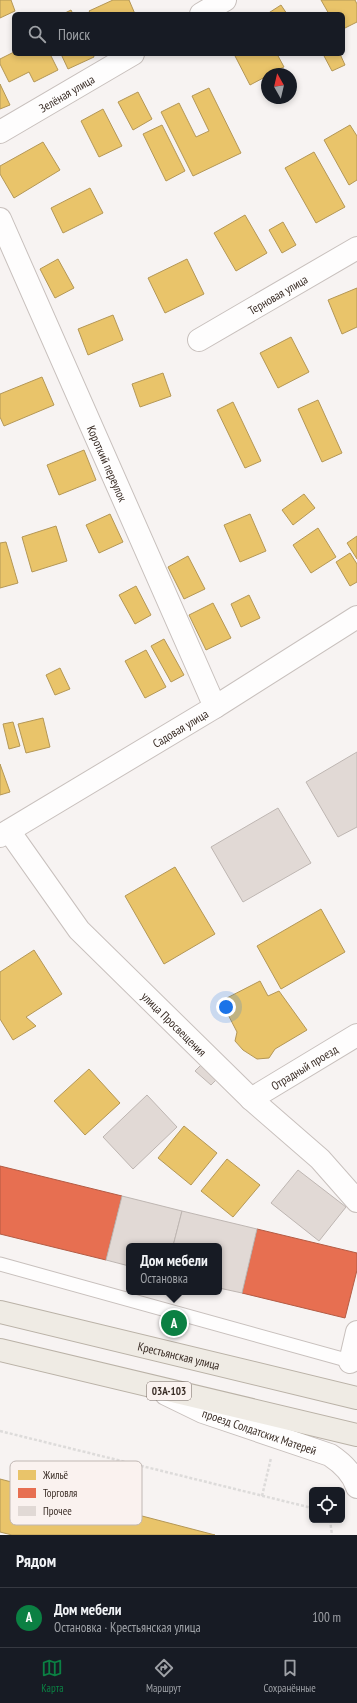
<!DOCTYPE html>
<html lang="ru">
<head>
<meta charset="utf-8">
<style>
	body { margin:0; font-family:"PT Sans Narrow",sans-serif; background:#242831; color:#f1f3f6 }
	.controls { position:absolute; right:12px; bottom:12px; display:grid; overflow:hidden; border-radius:6px; box-shadow:0 2px 6px #0003 }
	.controls button { width:36px; height:36px; display:grid; place-items:center; padding:0; border:0; border-bottom:1px solid #363941; background:#171b24; color:#f1f3f6; font:20px sans-serif }
	.compass { position:absolute; left:261px; top:68px; width:36px; height:36px; border-radius:50%; background:#171b24; box-shadow:0 2px 6px #0003; rotate:352deg }
	.you { position:absolute; left:226px; top:1007px; width:14px; height:14px; margin:-10px; border:3px solid #fff; border-radius:50%; background:#1a73e8; box-shadow:0 0 0 6px #1a73e833 }
	.badge { display:grid; place-items:center; width:26px; height:26px; border-radius:50%; background:#0b8043; color:#fff; font-size:13px; font-weight:700 }
	.pin { position:absolute; translate:-50% -50%; border:2px solid #fff; box-shadow:0 1px 4px #0006 }
	.popup { position:absolute; left:126px; top:1243px; width:96px; height:52px; box-sizing:border-box; display:grid; place-content:center; border-radius:6px; background:#171b24; filter:drop-shadow(0 1px 3px #0005); font-size:13px; white-space:nowrap; color:#9ea1a6 }
	.popup b { font-size:15px; color:#f1f3f6 }
	.popup::after { content:''; position:absolute; left:50%; top:100%; margin-left:-8px; border:8px solid transparent; border-top-color:#171b24 }
	.list { margin:0; padding:0; list-style:none }
	h2 { display:flex; justify-content:space-between; align-items:center; height:52px; margin:0; padding:0 16px; font-size:17px }
	h2 small { font-size:13px; font-weight:400; color:#9ea1a6 }
	.list li { display:grid; grid-template-columns:26px 1fr auto; gap:12px; align-items:center; box-sizing:border-box; height:60px; padding:0 16px; border-top:1px solid #363941 }
	.list b { display:block; font-size:15px; white-space:nowrap }
	.list p { margin:0; font-size:13px; white-space:nowrap; color:#9ea1a6 }
	.list em { font-size:13px; font-style:normal; color:#9ea1a6 }
	.icon { flex:none; width:22px; height:22px; fill:none; stroke:currentColor; stroke-width:2; stroke-linecap:round; stroke-linejoin:round }
	.map { position:relative; flex:none; width:357px; height:1535px; overflow:hidden }
	.search { position:absolute; background:#171b24; box-shadow:0 2px 6px #0003; left:12px; right:12px; top:12px; height:44px; display:flex; align-items:center; gap:10px; box-sizing:border-box; padding:0 14px; border-radius:6px; color:#9ea1a6; font-size:15px }
	.sheet { height:112px; background:#171b24 }
	nav { display:flex; justify-content:space-around; align-items:center; box-sizing:border-box; height:56px; border-top:1px solid #363941; background:#171b24; font-size:11px; color:#9ea1a6 }
	nav a { display:grid; justify-items:center; gap:2px }
	nav .on { color:#0b8043 }
	.map>svg:first-child { display:block }
	.homes { fill:#e9c46a; stroke:#b49756 }
	.shops { fill:#e76f51; stroke:#b35b44 }
	.building { fill:#e1d9d5; stroke:#beb6b2 }
	.lines { fill:none; stroke-linecap:round; stroke-linejoin:round }
	.service-casing { stroke:#c8c0bd; stroke-width:15 }
	.minor-casing { stroke:#c8c0bd; stroke-width:24 }
	.secondary-casing { stroke:#c8c0bd; stroke-width:24 }
	.primary-casing { stroke:#bab2a7; stroke-width:24 }
	.path { stroke:#dddbda; stroke-width:2.5; stroke-dasharray:3 2; stroke-linecap:butt }
	.service { stroke:#fefdfd; stroke-width:13 }
	.minor { stroke:#fefdfd; stroke-width:22 }
	.secondary { stroke:#fefdfd; stroke-width:22 }
	.primary { stroke:#efebe4; stroke-width:22 }
	.labels { text-anchor:middle; dominant-baseline:central; stroke-width:4; stroke-linejoin:round; paint-order:stroke }
	.shield { fill:#faf2ef; stroke:#746862; stroke-width:1 }
	.shield-label { font-size:11px; font-weight:bold; fill:#3a2d26 }
	.street-label { font-size:12px; fill:#3a2d26; stroke:#faf2ef }
	.key { fill:#faf2ef; stroke:#c0b7b3; stroke-width:1 }
	.key-label { font-size:11px; fill:#3a2d26 }
</style>
</head>
<body>
<div class="map">
<svg width="357" height="1535" viewBox="0 0 357 1535">
	<rect width="100%" height="100%" fill="#f7f3f2"/>
	<!-- homes -->
	<g class="homes">
		<polygon points="0,0 11,0 15,11 0,18"/>
		<polygon points="113,0 129,0 135,14 91,14 89,11"/>
		<polygon points="321,0 355,0 357,4 357,22 343,29 343,14 329,14"/>
		<polygon points="281,5 287,14 267,14"/>
		<polygon points="71,10 73,14 63,14"/>
		<polygon points="14,52 14,54 50,54 58,70 34,82 29,72 9,82 0,64 0,59"/>
		<polygon points="61,54 93,54 94,57 68,69"/>
		<polygon points="234,54 277,54 284,67 267,74 267,76 250,85"/>
		<polygon points="323,54 340,54 345,65 332,71"/>
		<polygon points="0,84 10,105 0,109"/>
		<polygon points="209,88 241,153 193,176 161,112 179,103 196,137 209,131 192,96"/>
		<polygon points="138,92 152,119 133,130 118,102"/>
		<polygon points="103,109 122,146 99,157 81,121"/>
		<polygon points="162,125 185,171 166,181 143,134"/>
		<polygon points="350,125 357,136 357,180 349,185 324,140"/>
		<polygon points="43,142 60,170 14,198 0,174 0,166"/>
		<polygon points="314,152 345,207 316,223 285,168"/>
		<polygon points="90,188 103,213 63,233 51,208"/>
		<polygon points="245,215 267,253 236,271 214,233"/>
		<polygon points="283,222 296,245 282,253 269,230"/>
		<polygon points="58,259 74,288 55,298 40,269"/>
		<polygon points="187,259 204,294 165,313 148,278"/>
		<polygon points="357,288 357,327 342,334 328,300"/>
		<polygon points="113,315 123,340 88,355 78,329"/>
		<polygon points="291,337 309,372 278,388 260,353"/>
		<polygon points="163,373 171,396 140,407 132,384"/>
		<polygon points="42,377 54,405 4,426 0,417 0,394"/>
		<polygon points="318,400 342,453 322,462 298,409"/>
		<polygon points="233,402 261,461 245,468 217,410"/>
		<polygon points="84,450 96,480 59,495 47,465"/>
		<polygon points="304,494 315,508 293,525 282,510"/>
		<polygon points="110,514 123,542 99,553 86,525"/>
		<polygon points="250,514 266,551 240,562 224,525"/>
		<polygon points="56,526 67,561 32,572 22,537"/>
		<polygon points="318,528 336,557 311,573 293,545"/>
		<polygon points="357,536 357,559 347,543"/>
		<polygon points="6,542 18,583 0,588 0,543"/>
		<polygon points="350,553 357,564 357,582 350,586 336,562"/>
		<polygon points="188,556 205,589 184,599 168,567"/>
		<polygon points="136,586 151,615 135,624 119,595"/>
		<polygon points="249,595 260,618 241,627 231,604"/>
		<polygon points="213,603 231,638 206,650 189,615"/>
		<polygon points="164,639 184,675 171,682 151,646"/>
		<polygon points="146,650 166,687 145,698 125,661"/>
		<polygon points="60,668 70,689 55,695 46,675"/>
		<polygon points="43,718 50,747 26,753 18,724"/>
		<polygon points="13,722 20,746 9,749 3,724"/>
		<polygon points="0,764 10,792 0,795"/>
		<polygon points="175,867 215,934 164,964 125,896"/>
		<polygon points="321,909 345,952 281,989 257,946"/>
		<polygon points="34,950 62,994 26,1017 36,1026 13,1040 0,1019 0,972"/>
		<polygon points="260,981 268,996 279,991 307,1030 275,1049 269,1058 257,1059 243,1050 235,1041 237,1032 221,1001"/>
		<polygon points="89,1069 120,1103 85,1135 54,1101"/>
		<polygon points="184,1126 217,1153 191,1185 158,1158"/>
		<polygon points="227,1159 260,1185 233,1217 201,1191"/>
		<polygon points="0,1479 215,1535 12,1535 0,1532"/>
	</g>
	<!-- shops -->
	<g class="shops">
		<polygon points="0,1166 122,1196 106,1260 0,1234"/>
		<polygon points="257,1229 357,1253 357,1270 345,1318 242,1293"/>
	</g>
	<!-- building -->
	<g class="building">
		<polygon points="357,752 357,827 338,837 306,782"/>
		<polygon points="278,808 311,863 243,902 211,847"/>
		<polygon points="202,1064 218,1078 211,1085 195,1071"/>
		<polygon points="147,1095 177,1127 133,1169 103,1137"/>
		<polygon points="298,1170 346,1207 319,1241 271,1203"/>
		<polygon points="122,1196 182,1211 173,1246 129,1246 129,1266 106,1260"/>
		<polygon points="182,1211 257,1229 242,1293 219,1288 219,1246 173,1246"/>
	</g>
	<g class="lines">
		<defs>
			<polyline id="service" points="0,1264 357,1363"/>
			<g id="minor">
				<polyline points="201,14 225,0"/>
				<path id="s1" d="M0,132l133,-78"/>
				<path id="s2" d="M0,219l215,488"/>
				<path id="s3" d="M199,340l158,-92"/>
				<path id="s4" d="M9,831l70,99 172,169 69,60 37,42"/>
				<path id="s5" d="M0,836l215,-129 142,-90"/>
				<path id="s6" d="M251,1099l106,-64"/>
				<polyline points="350,1362 357,1332"/>
			</g>
			<g id="secondary">
				<path id="s7" d="M166,1394l37,18 127,43c12,8 23,18 27,32"/>
			</g>
			<g id="primary">
				<path id="s8" d="M0,1312l357,86"/>
				<polyline points="0,1350 357,1435"/>
			</g>
		</defs>
		<!-- service casing -->
		<use href="#service" class="service-casing"/>
		<!-- minor casing -->
		<use href="#minor" class="minor-casing"/>
		<!-- secondary casing -->
		<use href="#secondary" class="secondary-casing"/>
		<!-- primary casing -->
		<use href="#primary" class="primary-casing"/>
		<!-- path -->
		<g class="path">
			<polyline points="0,1431 312,1508"/>
			<polyline points="262,1496 271,1458"/>
			<polyline points="330,1520 332,1535"/>
		</g>
		<!-- service -->
		<use href="#service" class="service"/>
		<!-- minor -->
		<use href="#minor" class="minor"/>
		<!-- secondary -->
		<use href="#secondary" class="secondary"/>
		<!-- primary -->
		<use href="#primary" class="primary"/>
	</g>
	<g class="labels">
		<!-- shield labels -->
		<rect class="shield" x="147" y="1382" width="44" height="18" rx="3"/>
		<g class="shield-label">
			<text x="169" y="1391">03А-103</text>
		</g>
		<!-- street labels -->
		<g class="street-label">
			<text stroke="none"><textPath href="#s1" startOffset="77">Зелёная улица</textPath></text>
			<text stroke="none"><textPath href="#s3" startOffset="91">Терновая улица</textPath></text>
			<text stroke="none"><textPath href="#s2" startOffset="267">Короткий переулок</textPath></text>
			<text stroke="none"><textPath href="#s5" startOffset="210">Садовая улица</textPath></text>
			<text stroke="none"><textPath href="#s4" startOffset="255">улица Просвещения</textPath></text>
			<text stroke="none"><textPath href="#s6" startOffset="62">Отрадный проезд</textPath></text>
			<text stroke="none"><textPath href="#s8" startOffset="184">Крестьянская улица</textPath></text>
			<text stroke="none"><textPath href="#s7" startOffset="101">проезд Солдатских Матерей</textPath></text>
		</g>
	</g>
	<!-- legend -->
	<rect x="10" y="1461" width="132" height="64" rx="6" class="key"/>
	<rect x="18" y="1470" width="18" height="10" fill="#e9c46a"/>
	<rect x="18" y="1488" width="18" height="10" fill="#e76f51"/>
	<rect x="18" y="1506" width="18" height="10" fill="#e1d9d5"/>
	<g class="key-label">
		<text x="43" y="1479">Жильё</text>
		<text x="43" y="1497">Торговля</text>
		<text x="43" y="1515">Прочее</text>
	</g>
</svg>
<div class="controls">
<button><svg class="icon" aria-label="locate" viewBox="0 0 24 24"><circle cx="12" cy="12" r="6"/><path d="M12 2v4M12 18v4M2 12h4M18 12h4"/></svg></button>
</div>
<svg class="compass" viewBox="-18 -18 36 36"><path d="M0-13l5 13h-10z" fill="#e53935"/><path d="M0 13l5-13h-10z" fill="#9ea1a6"/></svg>
<div class="you"></div>
<div class="pin badge" style="left:174px;top:1323px">A</div>
<div class="popup"><b>Дом мебели</b>Остановка</div>
<div class="search"><svg class="icon" aria-label="search" viewBox="0 0 24 24"><circle cx="10" cy="10" r="6"/><path d="M15 15l6 6"/></svg>Поиск</div>
</div>
<section class="sheet">
<h2>Рядом<small></small></h2>
<ul class="list">
<li><span class="badge">A</span><div><b>Дом мебели</b><p>Остановка · Крестьянская улица</p></div><em>100 m</em></li>
</ul>
</section>
<nav>
<a class="on"><svg class="icon" aria-label="map" viewBox="0 0 24 24"><path d="M3 6l6-2 6 2 6-2v14l-6 2-6-2-6 2zM9 4v14M15 6v14"/></svg>Карта</a>
<a><svg class="icon" aria-label="directions" viewBox="0 0 24 24"><path d="M12 3l9 9-9 9-9-9zM9 14v-3h6M13 9l2 2-2 2"/></svg>Маршрут</a>
<a><svg class="icon" aria-label="saved" viewBox="0 0 24 24"><path d="M7 4h10v16l-5-4-5 4z"/></svg>Сохранённые</a>
</nav>
</body>
</html>
